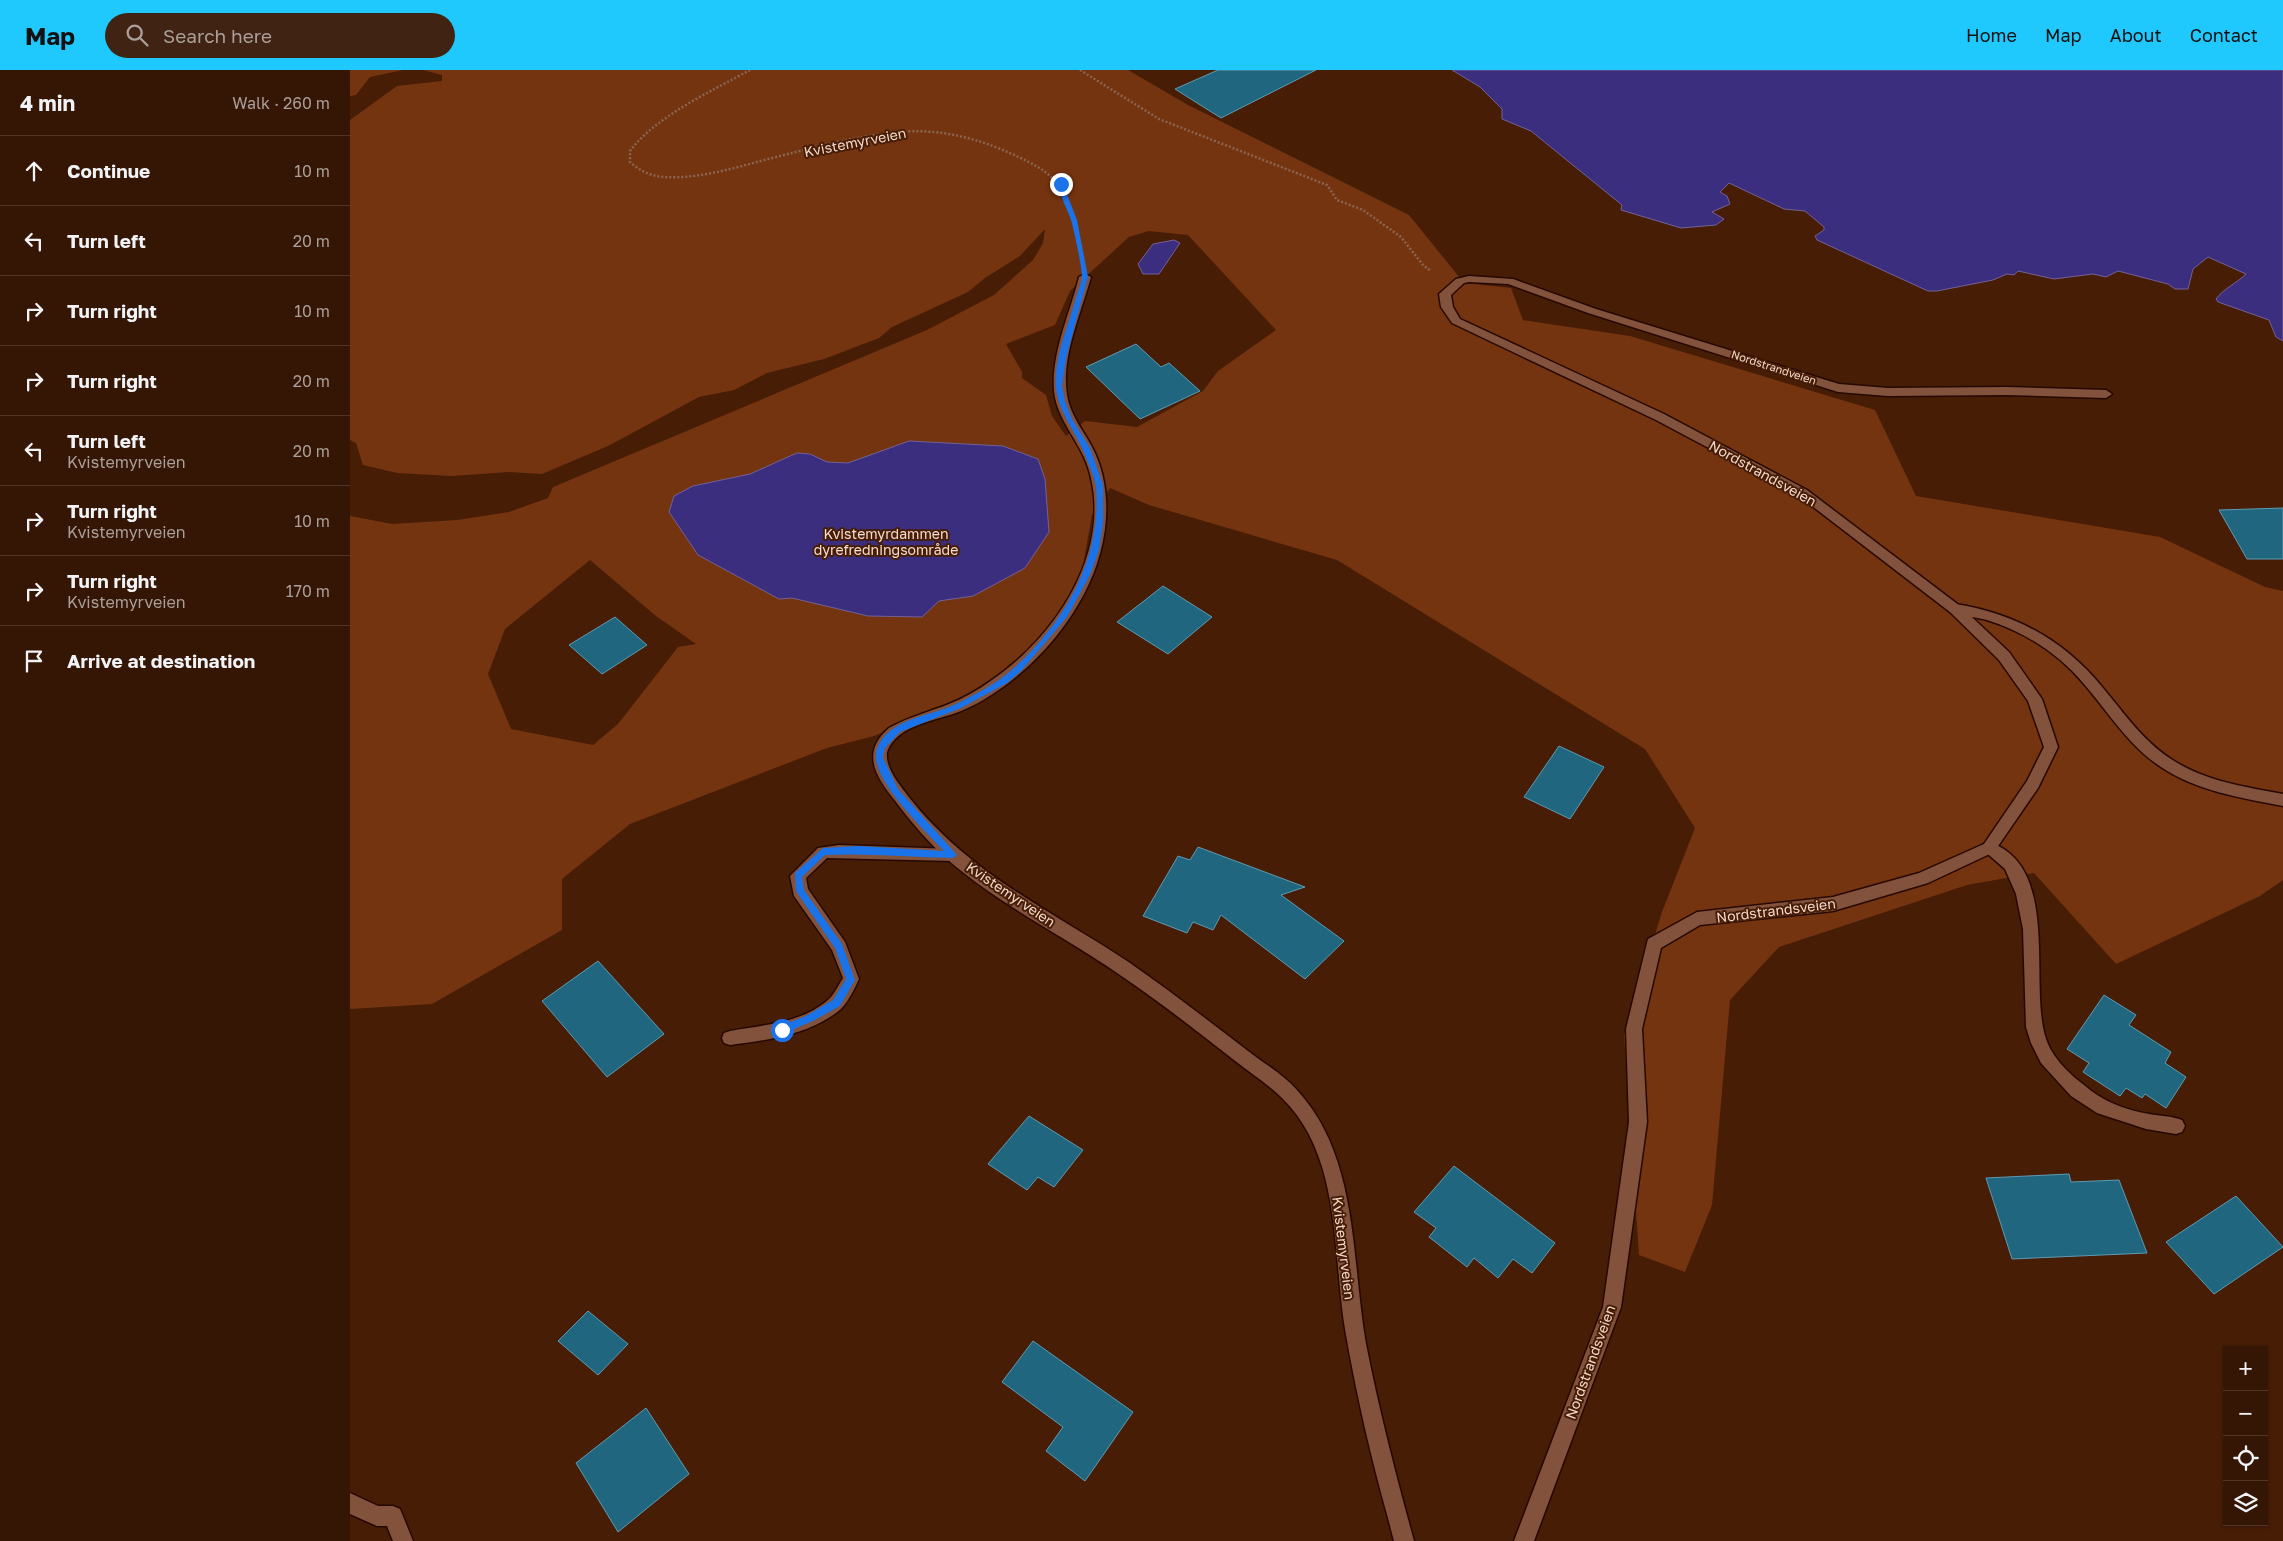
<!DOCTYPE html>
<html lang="en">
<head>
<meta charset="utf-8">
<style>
	body { margin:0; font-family:"Golos Text",sans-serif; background:#402313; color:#f1f3f6 }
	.controls { position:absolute; right:15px; bottom:15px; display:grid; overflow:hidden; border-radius:0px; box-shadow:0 1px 4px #0004 }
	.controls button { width:45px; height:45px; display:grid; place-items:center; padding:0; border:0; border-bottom:1px solid #4f3526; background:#351604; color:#f1f3f6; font:25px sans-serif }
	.stop { position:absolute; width:15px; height:15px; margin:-11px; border:4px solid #1a73e8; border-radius:50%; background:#fff }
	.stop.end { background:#1a73e8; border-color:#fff; box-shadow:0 1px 5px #0008 }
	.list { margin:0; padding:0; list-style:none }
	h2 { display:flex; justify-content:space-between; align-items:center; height:65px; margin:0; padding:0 20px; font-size:21px }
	h2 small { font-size:16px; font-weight:400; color:#aa9f9a }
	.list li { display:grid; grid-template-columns:32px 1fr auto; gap:15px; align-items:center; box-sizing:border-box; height:70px; padding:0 20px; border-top:1px solid #4f3526 }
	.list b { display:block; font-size:19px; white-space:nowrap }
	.list p { margin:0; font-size:16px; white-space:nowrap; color:#aa9f9a }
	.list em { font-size:16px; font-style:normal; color:#aa9f9a }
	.icon { flex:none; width:28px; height:28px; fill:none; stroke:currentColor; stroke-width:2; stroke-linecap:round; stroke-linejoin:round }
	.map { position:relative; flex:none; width:1933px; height:1471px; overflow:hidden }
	header { display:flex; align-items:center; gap:30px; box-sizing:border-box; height:70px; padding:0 25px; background:#20c9fd; color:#111 }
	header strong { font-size:24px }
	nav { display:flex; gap:28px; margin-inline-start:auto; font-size:18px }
	.search { width:350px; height:45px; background:#402313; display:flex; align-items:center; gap:12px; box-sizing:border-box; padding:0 18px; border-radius:28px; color:#aa9f9a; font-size:19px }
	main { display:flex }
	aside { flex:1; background:#351604 }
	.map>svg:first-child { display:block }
	.green { fill:#753410; fill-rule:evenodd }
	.water { fill:#3c2e7f; stroke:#736196 }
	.building { fill:#21667f; stroke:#5e9bb3 }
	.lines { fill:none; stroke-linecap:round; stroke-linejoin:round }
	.lane-casing { stroke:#270800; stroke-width:3 }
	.street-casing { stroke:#270800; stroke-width:3 }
	.path { stroke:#8a6552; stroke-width:2.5; stroke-dasharray:2 2; stroke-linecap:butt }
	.lane { fill:#82523c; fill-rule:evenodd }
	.street { fill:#82523c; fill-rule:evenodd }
	.route { fill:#1a73e8 }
	.labels { text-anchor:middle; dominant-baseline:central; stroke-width:4; stroke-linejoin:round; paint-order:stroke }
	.far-street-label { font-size:11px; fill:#f4d8cb; stroke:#471d06 }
	.street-label { font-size:14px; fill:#f4d8cb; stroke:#471d06 }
	.park-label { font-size:14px; fill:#f5dcd0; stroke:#471d06 }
</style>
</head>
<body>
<header>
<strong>Map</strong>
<div class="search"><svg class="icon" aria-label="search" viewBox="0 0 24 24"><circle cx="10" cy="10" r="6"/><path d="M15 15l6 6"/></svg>Search here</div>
<nav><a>Home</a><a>Map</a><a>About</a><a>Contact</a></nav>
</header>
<main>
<aside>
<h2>4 min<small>Walk · 260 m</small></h2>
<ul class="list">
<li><svg class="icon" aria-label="ahead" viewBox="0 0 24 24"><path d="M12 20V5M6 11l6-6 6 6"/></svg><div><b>Continue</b></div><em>10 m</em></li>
<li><svg class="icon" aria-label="left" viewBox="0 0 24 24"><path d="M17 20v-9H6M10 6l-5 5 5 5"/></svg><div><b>Turn left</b></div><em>20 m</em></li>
<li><svg class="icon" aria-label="right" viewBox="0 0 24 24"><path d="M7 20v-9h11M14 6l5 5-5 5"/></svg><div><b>Turn right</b></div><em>10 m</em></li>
<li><svg class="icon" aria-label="right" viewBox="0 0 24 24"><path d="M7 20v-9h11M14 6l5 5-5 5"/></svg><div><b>Turn right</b></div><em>20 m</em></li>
<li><svg class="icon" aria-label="left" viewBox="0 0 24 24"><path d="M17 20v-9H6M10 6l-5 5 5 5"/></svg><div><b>Turn left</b><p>Kvistemyrveien</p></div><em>20 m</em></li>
<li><svg class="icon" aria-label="right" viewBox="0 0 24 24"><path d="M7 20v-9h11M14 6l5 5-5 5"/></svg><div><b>Turn right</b><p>Kvistemyrveien</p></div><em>10 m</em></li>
<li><svg class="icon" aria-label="right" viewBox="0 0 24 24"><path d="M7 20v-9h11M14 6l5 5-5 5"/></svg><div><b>Turn right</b><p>Kvistemyrveien</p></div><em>170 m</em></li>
<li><svg class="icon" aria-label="arrive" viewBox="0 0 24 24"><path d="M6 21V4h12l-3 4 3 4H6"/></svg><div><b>Arrive at destination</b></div></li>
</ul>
</aside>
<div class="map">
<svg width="1933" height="1471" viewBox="0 0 1933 1471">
	<rect width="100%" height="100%" fill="#471d06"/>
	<!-- green -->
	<g class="green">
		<polygon points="0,0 53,0 20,7 6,25 0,26"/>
		<path d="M73,0h705l60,35 221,110 55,68 47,5 12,32 107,16 245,74 41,86 244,41 105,50 18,4v289l-23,16 -144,68 -82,-91 -67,12 -188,62 -49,53 -18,205 -27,67 -46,-17 -15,-220 38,-123 33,-84 -50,-79 -308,-189 -188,-55 -39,-17 -18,27 -10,56 -18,35 -30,41 -59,48 -101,41 -47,12 -197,76 -68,55v51l-130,74 -82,5v-493l42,8 65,-4 52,-8 39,-14 5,-11 374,-157 67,-35 39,-35 10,-17 2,-14 -25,27 -35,22 -17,14 -76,35 -13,11 -55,21 -57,14 -33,17 -35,7 -91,49 -66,28 -33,-2 -57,4 -55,-3 -34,-8 -7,-22 -6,-3v-320l47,-34 45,-5v-6zM799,161l39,4 88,95 -58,41 -15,20 -66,36 -52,-6 -19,15 -14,-20 -6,-21 -24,-17v-6l-16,-28 49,-19 15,-34 59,-54zM240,490l66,56 40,28 -18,3 -60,77 -25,21 -82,-16 -23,-55 17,-45z"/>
	</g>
	<!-- water -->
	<g class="water">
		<path d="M1102,0h831v271l-7,-4 -7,-17 -51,-18 -2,-3c7,-10 21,-16 30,-25l-38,-17 -15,12 -5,20h-13l-7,-5 -50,-13 -12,6 -13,-3 -39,5 -36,-8 -4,4 -7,-1 -14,6 -56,11h-9l-111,-51 -2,-4 9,-6v-3l-19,-16 -21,-2 -55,-26 -9,9 7,4 3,8 -18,8 12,7 -8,6 -35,3 -60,-18 1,-5 -91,-74 -29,-12v-10l-22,-22z"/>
		<polygon points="824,170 830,173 809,204 793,204 788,194 803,174"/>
		<polygon points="559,371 653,376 688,389 695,409 699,462 675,498 623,526 589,531 572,547 518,546 442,528 429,529 348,485 319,442 324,426 343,416 400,404 447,383 460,384 477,392 498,393"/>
	</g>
	<!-- building -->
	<g class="building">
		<polygon points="868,0 966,0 871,48 825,19"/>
		<polygon points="786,274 811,297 819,293 850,321 790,349 736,297"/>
		<polygon points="1933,438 1933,489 1897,489 1869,440"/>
		<polygon points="813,516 862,547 818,584 767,552"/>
		<polygon points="265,547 297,575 252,604 219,575"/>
		<polygon points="1209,676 1254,697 1220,749 1174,727"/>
		<polygon points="848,777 955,817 931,825 994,871 955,909 871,845 863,860 843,852 837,863 793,846 828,786 840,790"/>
		<polygon points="248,891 314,964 257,1007 192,931"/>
		<polygon points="1754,925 1786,945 1779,955 1821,982 1815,993 1836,1007 1816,1038 1795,1024 1792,1028 1776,1018 1770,1026 1733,1002 1739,993 1717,979"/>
		<polygon points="679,1046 733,1080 704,1117 688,1107 677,1120 638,1094"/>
		<polygon points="1104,1096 1205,1173 1182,1203 1163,1189 1148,1208 1124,1188 1117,1197 1079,1167 1086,1158 1064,1142"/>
		<polygon points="1719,1104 1721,1112 1769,1110 1797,1183 1662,1189 1636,1108"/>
		<polygon points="1886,1126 1933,1177 1864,1224 1816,1172"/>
		<polygon points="238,1241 278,1274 248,1305 208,1271"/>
		<polygon points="683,1271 783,1342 735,1411 696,1381 713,1357 652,1312"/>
		<polygon points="296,1338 339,1404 268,1462 226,1393"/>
	</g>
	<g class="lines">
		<defs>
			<g id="lane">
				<path d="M1605,534c60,9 110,37 148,84 21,25 40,53 68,71 33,22 74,28 112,35v12c-41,-8 -87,-15 -122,-39 -32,-21 -52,-54 -77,-83 -25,-30 -59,-52 -97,-64 -12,-3 -25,-4 -37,-8l-2,-3 2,-3z"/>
				<path d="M1639,772c73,24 39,143 57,197 6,18 23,35 38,46 18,16 41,25 65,29 11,2 23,2 33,6l3,6 -3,6 -6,2 -30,-5 -49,-16 -26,-17 -30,-33 -10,-20 -5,-16 -3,-98 -7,-35 -11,-25 -24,-21 3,-4z"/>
				<path d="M489,775l114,4 5,2 3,4 -3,4 -5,2 -126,-3 -21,20 2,11 37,53 14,37c-4,9 -11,23 -18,30 -31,26 -73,31 -111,36l-6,-2 -2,-5 2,-5 6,-2c33,-6 74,-8 100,-33 5,-5 9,-14 13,-20l-11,-28 -38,-54 -4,-20 28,-28z"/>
				<polygon points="0,1423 28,1436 43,1436 50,1439 63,1471 43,1471 37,1456 27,1456 0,1444"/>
			</g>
			<g id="street">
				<path d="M735,204l6,3c-10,37 -30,79 -24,118 3,19 15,34 24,50 25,46 17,104 -7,149 -19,36 -47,68 -81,93 -13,9 -27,18 -42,24 -24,10 -64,13 -74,41 -2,16 12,32 21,44 61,78 142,114 222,167 40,28 79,58 118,88 15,12 35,23 48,38 63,67 55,170 70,255 13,66 30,132 48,197h-20l-6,-23c-17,-60 -31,-121 -42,-183 -14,-77 -3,-178 -64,-237 -14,-14 -32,-25 -48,-38 -37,-29 -74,-58 -114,-85 -57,-40 -121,-70 -173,-116 -19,-17 -36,-37 -51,-57 -20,-25 -36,-49 -7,-74 19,-11 40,-16 60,-24 15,-6 29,-14 43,-24 63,-43 119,-126 98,-206 -7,-30 -33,-52 -36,-83 -3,-38 16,-78 25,-114z"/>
				<polygon points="1119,206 1163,209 1246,239 1489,314 1538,318 1656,317 1756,320 1762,324 1756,328 1656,325 1538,326 1488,322 1238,243 1158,214 1119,212 1114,213 1101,225 1103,237 1110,249 1314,344 1457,420 1610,536 1659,582 1692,629 1708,677 1688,718 1644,782 1578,813 1483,841 1350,855 1311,878 1292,959 1297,1052 1271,1237 1184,1471 1164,1471 1253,1237 1279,1052 1276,959 1298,869 1347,842 1483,827 1569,803 1634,774 1677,711 1694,677 1678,631 1649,590 1600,542 1449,426 1306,350 1102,253 1091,237 1089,224 1106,209"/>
			</g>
		</defs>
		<!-- lane casing -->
		<use href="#lane" class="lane-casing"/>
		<!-- street casing -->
		<use href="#street" class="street-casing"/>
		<!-- path -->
		<g class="path">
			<path d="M400,0c-38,21 -94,46 -120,81v11c10,9 21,14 34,15 31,2 63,-7 93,-15 47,-12 93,-25 141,-30 35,-3 67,3 100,16 65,27 69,37 83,104"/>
			<polyline points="730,0 809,49 977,115 987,130 1013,140 1051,167 1073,195 1081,201"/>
		</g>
		<!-- lane -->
		<use href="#lane" class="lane"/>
		<!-- street -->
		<use href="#street" class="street"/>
	</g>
	<!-- route -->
	<path class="route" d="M709,113l4,1 14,36 11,57 -22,81 -4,28 3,15 7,18 18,29 13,37v38l-4,27 -9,25 -23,42 -45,53 -15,13 -46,25 -61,24 -15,16 -2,10 15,31 59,66 -4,3c-43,-1 -86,-5 -128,-3l-23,22 2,13 38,54 13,36 -15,26 -27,15 -31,13 -5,-4 1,-3 28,-11 27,-16 13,-21 -11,-31 -39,-57 -1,-18 28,-25 36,-2 85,5c-18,-20 -77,-74 -67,-102 10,-30 54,-33 79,-45 21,-10 43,-22 59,-37 51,-46 87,-110 81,-180 -1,-9 -6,-19 -9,-27 -8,-25 -27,-44 -31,-71 -3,-29 13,-64 20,-91 2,-7 5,-14 6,-20 0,-11 -8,-49 -12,-61 -4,-10 -11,-23 -11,-34z"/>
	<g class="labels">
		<!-- far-street labels -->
		<g class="far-street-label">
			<text transform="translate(1424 297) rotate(18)">Nordstrandveien</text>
		</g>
		<!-- street labels -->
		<g class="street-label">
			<text transform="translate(505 72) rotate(-11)">Kvistemyrveien</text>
			<text transform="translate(1413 403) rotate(29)">Nordstrandsveien</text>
			<text transform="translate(661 824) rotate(34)">Kvistemyrveien</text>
			<text transform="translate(1426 840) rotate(-7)">Nordstrandsveien</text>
			<text transform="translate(994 1178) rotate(83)">Kvistemyrveien</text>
			<text transform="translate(1240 1292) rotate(-70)">Nordstrandsveien</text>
		</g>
		<!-- park labels -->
		<g class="park-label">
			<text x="536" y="463">Kvistemyrdammen<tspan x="536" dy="16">dyrefredningsområde</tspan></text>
		</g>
	</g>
</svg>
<div class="controls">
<button>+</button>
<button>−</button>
<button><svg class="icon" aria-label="locate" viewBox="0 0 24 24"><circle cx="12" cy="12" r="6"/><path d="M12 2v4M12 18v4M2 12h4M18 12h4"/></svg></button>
<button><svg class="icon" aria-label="layers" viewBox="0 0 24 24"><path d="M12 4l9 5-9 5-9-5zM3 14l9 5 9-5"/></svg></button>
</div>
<div class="stop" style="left:432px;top:960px"></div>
<div class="stop end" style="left:711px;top:114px"></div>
</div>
</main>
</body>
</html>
